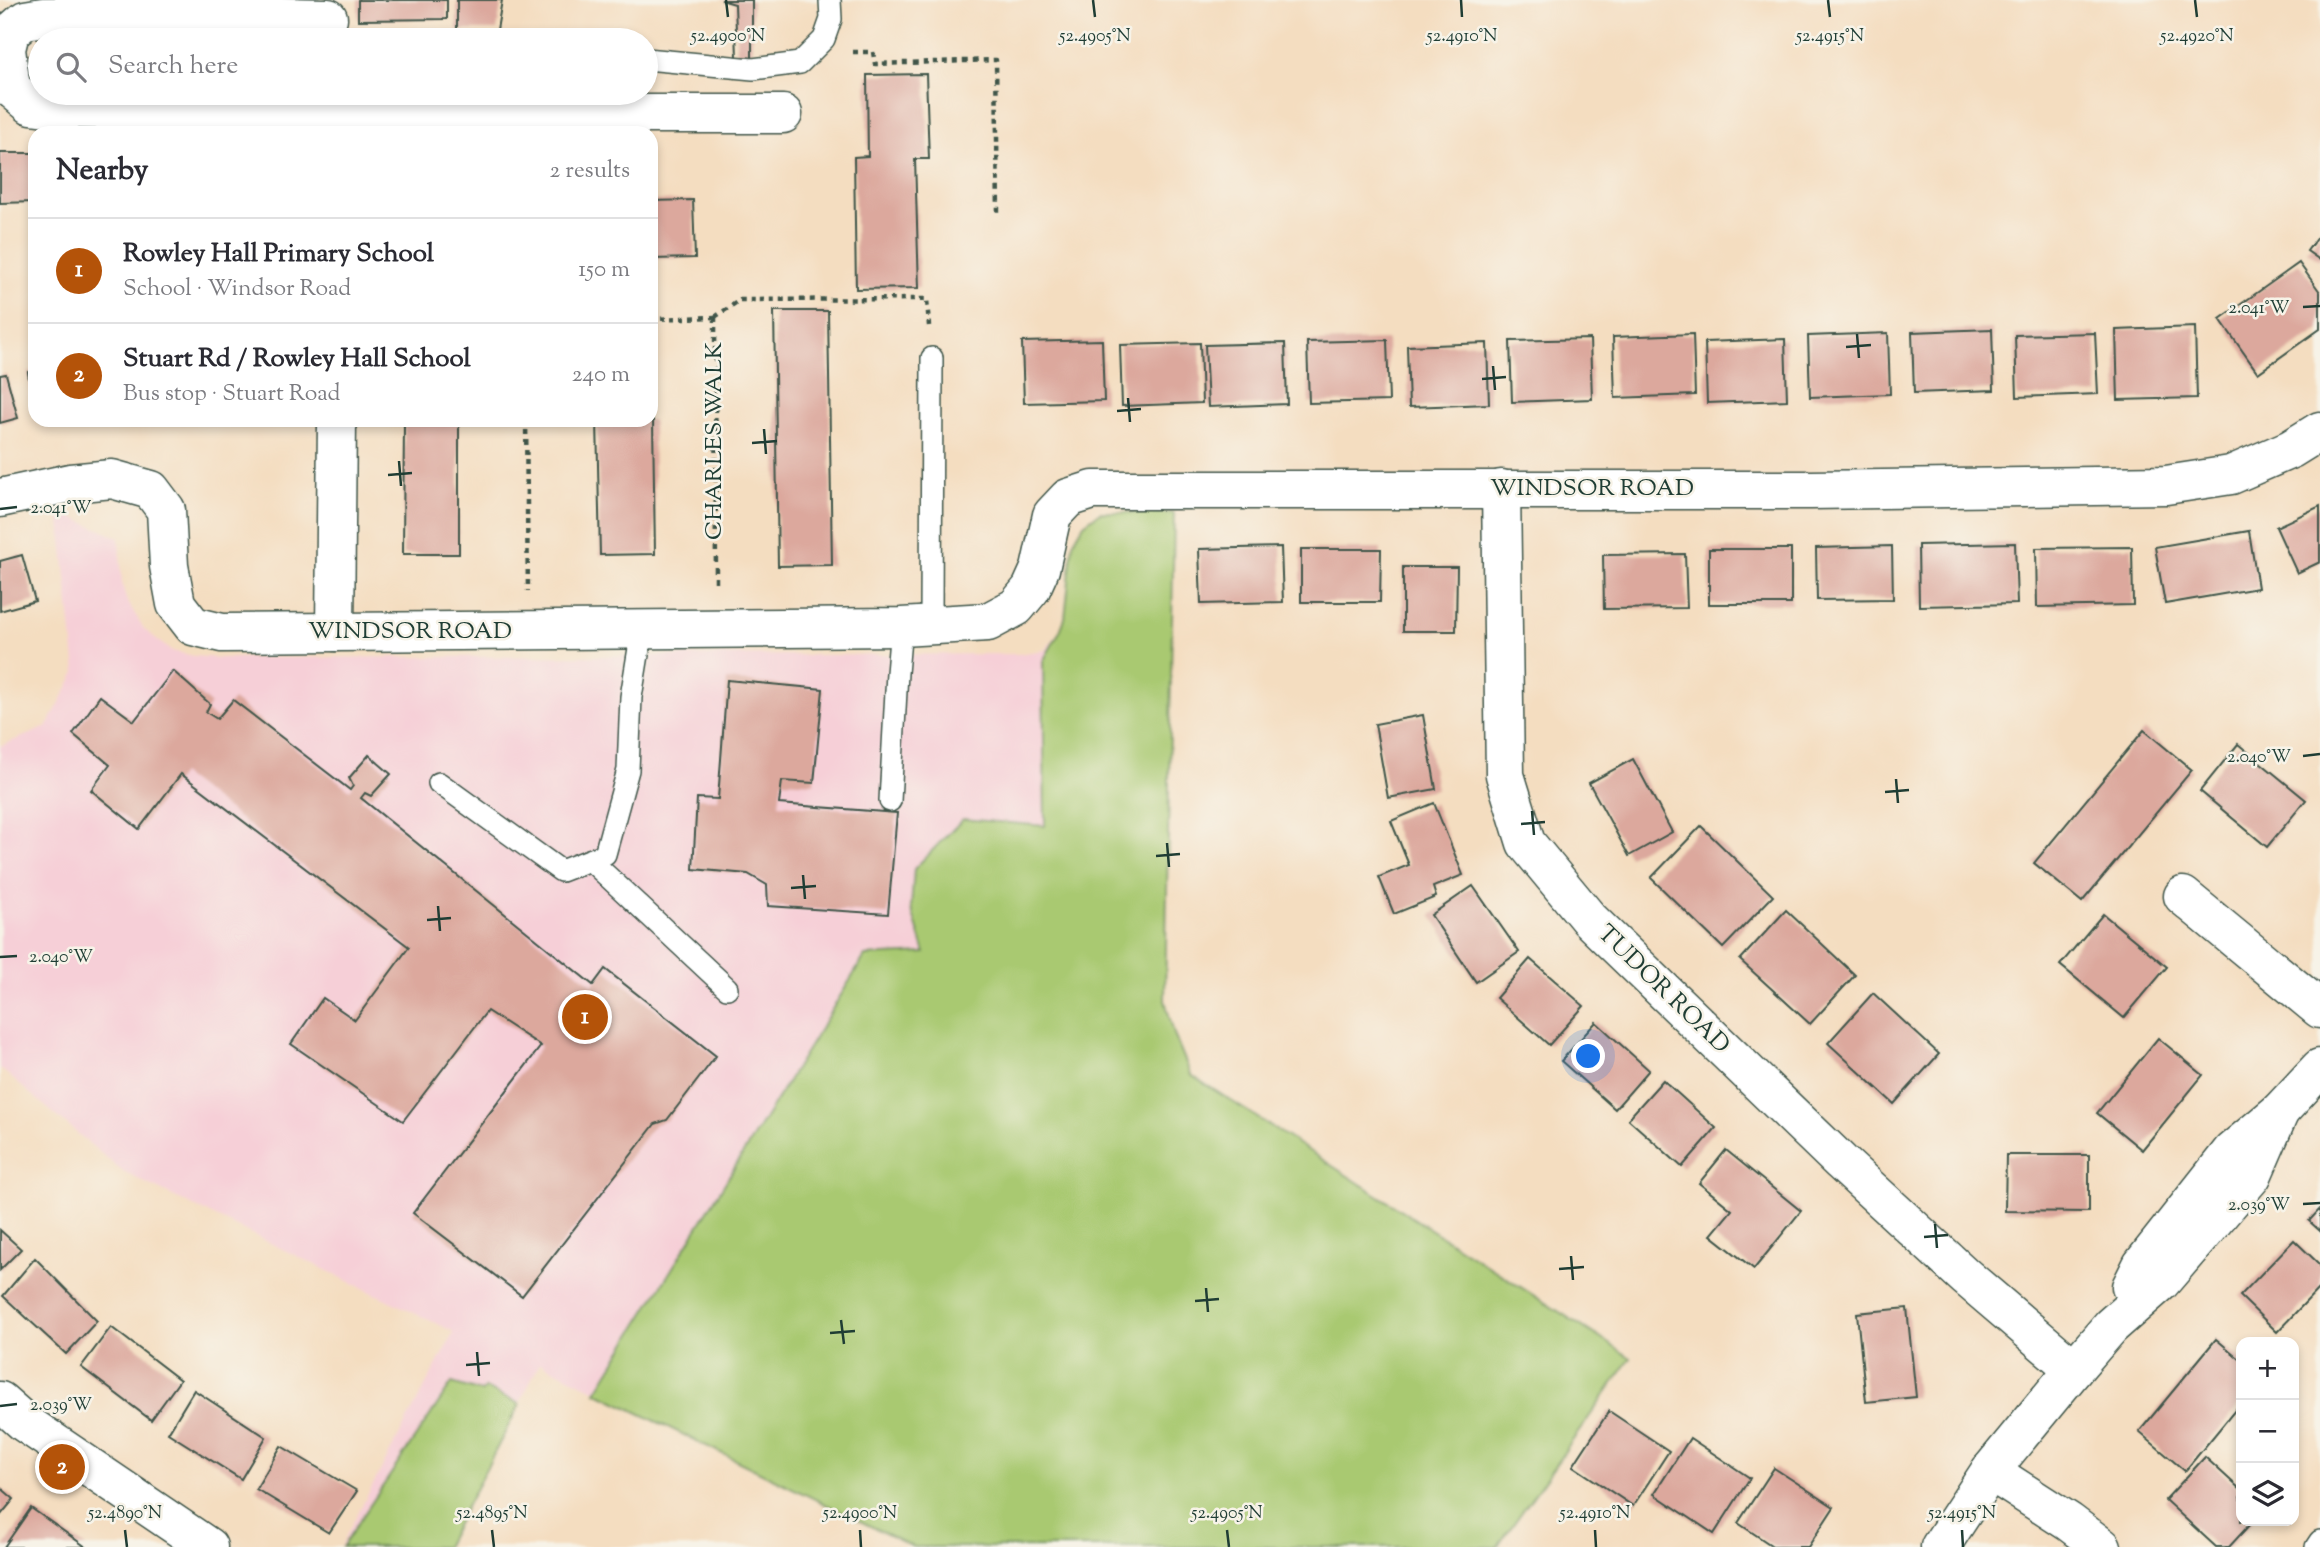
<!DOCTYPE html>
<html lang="en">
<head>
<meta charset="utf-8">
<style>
	body { margin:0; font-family:"Sorts Mill Goudy",serif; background:#f2f2f3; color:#2b2b33 }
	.controls { position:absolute; right:21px; bottom:21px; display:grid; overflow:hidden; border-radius:14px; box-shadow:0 4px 10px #0003 }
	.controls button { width:63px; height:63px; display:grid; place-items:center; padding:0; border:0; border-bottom:2px solid #e1e1e2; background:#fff; color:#2b2b33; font:35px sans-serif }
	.you { position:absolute; left:1589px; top:1057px; width:24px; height:24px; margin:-18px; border:5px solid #fff; border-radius:50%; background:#1a73e8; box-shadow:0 0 0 10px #1a73e833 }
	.badge { display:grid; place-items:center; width:46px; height:46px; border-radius:50%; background:#b45309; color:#fff; font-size:23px; font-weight:700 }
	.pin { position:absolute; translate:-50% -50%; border:4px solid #fff; box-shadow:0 2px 7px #0006 }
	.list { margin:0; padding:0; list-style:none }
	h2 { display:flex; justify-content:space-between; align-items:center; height:91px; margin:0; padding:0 28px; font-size:30px }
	h2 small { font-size:23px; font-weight:400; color:#7c7c81 }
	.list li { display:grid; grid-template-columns:46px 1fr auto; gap:21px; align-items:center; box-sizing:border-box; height:105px; padding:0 28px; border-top:2px solid #e1e1e2 }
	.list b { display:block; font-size:26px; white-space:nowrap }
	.list p { margin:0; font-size:23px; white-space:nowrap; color:#7c7c81 }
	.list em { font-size:23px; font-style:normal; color:#7c7c81 }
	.icon { flex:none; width:38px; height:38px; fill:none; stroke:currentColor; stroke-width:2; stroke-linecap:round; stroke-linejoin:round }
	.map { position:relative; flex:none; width:2320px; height:1547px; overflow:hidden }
	.search { position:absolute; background:#fff; box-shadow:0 4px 10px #0003; left:28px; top:28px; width:630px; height:77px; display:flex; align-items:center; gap:18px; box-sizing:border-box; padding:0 24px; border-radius:38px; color:#7c7c81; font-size:26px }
	.panel { position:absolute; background:#fff; box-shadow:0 4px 10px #0003; left:28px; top:126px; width:630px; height:301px; border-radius:21px }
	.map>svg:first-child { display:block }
	.built { fill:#f6cfd7 }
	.green { fill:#a9c971; stroke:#648352; stroke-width:2 }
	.building { fill:#dca89d }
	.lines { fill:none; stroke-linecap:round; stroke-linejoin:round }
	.lane-casing { stroke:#3f5549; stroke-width:24 }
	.street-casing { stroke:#3f5549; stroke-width:41 }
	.secondary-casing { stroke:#3f5549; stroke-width:41 }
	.path { stroke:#3f5549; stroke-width:4.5; stroke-dasharray:5 5; stroke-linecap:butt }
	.lane { stroke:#fff; stroke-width:21 }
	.street { stroke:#fff; stroke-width:38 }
	.secondary { stroke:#fff; stroke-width:38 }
	.ticks { fill:none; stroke:#1f3d34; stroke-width:2.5 }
	.labels { text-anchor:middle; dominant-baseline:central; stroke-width:5; stroke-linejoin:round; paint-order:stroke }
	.street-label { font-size:24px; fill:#1f3d34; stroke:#f7f3e8 }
	.ticks-label { font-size:18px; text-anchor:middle; fill:#1f3d34; stroke:#f7f3e8; stroke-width:5; stroke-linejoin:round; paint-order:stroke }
</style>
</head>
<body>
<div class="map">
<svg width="2320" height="1547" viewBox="0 0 2320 1547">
	<rect width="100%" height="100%" fill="#f7f3e8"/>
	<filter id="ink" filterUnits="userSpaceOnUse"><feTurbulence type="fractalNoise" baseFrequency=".0143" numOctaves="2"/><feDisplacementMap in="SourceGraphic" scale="14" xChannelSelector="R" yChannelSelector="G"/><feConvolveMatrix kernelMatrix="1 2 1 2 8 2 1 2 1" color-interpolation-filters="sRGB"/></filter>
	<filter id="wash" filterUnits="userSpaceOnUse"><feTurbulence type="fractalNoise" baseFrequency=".00686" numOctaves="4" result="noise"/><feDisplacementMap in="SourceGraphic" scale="28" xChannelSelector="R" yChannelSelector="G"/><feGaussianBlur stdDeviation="1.57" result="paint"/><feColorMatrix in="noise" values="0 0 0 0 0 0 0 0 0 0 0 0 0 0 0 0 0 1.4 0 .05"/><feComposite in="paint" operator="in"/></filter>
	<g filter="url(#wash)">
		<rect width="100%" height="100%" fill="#f4ddc0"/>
		<!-- built -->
		<polygon class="built" points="59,511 119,538 122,583 126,599 144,629 158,641 172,651 194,656 218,658 1018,654 1045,650 1060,631 1065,618 1073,543 1084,524 1092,517 1100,512 1174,513 1165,1000 1174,1034 1191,1075 1631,1358 1497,1547 913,1547 540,1363 446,1547 340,1547 454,1332 123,1172 0,1068 0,746 47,727 76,672"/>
		<!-- green -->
		<g class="green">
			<polygon points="1100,512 1174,513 1165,1000 1174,1034 1191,1075 1631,1358 1497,1547 913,1547 596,1392 865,956 925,953 911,908 914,869 963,819 1045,826 1043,661 1060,631 1065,618 1073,543 1084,524"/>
			<polygon points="452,1383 482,1392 485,1388 520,1404 445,1547 342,1547"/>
		</g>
		<g id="blocks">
			<!-- building -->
			<g class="building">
				<polygon points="358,0 447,0 447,19 358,20"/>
				<polygon points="457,0 502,0 497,30 457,30"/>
				<polygon points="721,0 752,0 752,58 737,57 735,4"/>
				<polygon points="926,74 929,159 915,159 919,288 856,289 854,157 868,156 867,75"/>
				<polygon points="0,153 35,153 35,202 0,203"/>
				<polygon points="693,200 695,258 651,259 651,201"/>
				<polygon points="2320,233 2320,260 2307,251"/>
				<polygon points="2299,263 2320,292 2320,329 2258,373 2220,319"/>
				<polygon points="774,311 828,311 832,565 778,566"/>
				<polygon points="2195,327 2197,398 2118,400 2116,330"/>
				<polygon points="1992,329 1994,390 1914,393 1912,332"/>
				<polygon points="1888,333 1890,394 1810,397 1808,336"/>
				<polygon points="2095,333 2098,394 2017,397 2015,335"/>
				<polygon points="1693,334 1695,395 1615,398 1613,337"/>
				<polygon points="1590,339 1592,399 1512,402 1510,341"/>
				<polygon points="1785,339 1787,400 1707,403 1705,342"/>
				<polygon points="1102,340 1104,401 1024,403 1022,342"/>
				<polygon points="1387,340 1389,401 1309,403 1307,342"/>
				<polygon points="1200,343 1202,403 1122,406 1120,345"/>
				<polygon points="1285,343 1287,404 1208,407 1205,345"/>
				<polygon points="1487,343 1489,404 1409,407 1407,346"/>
				<polygon points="35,371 35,406 33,406 28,372"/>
				<polygon points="6,374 18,418 0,423 0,375"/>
				<polygon points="404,420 459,420 459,554 403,554"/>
				<polygon points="597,420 653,420 655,554 600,555"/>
				<polygon points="2320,506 2320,562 2297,573 2276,527"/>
				<polygon points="2249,531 2258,588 2165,604 2155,547"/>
				<polygon points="2015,543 2017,604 1919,606 1918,545"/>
				<polygon points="1892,546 1893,599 1817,600 1816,548"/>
				<polygon points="1281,547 1283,602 1201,604 1199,549"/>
				<polygon points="2132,547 2133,605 2037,607 2036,548"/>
				<polygon points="1301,549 1381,549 1380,602 1301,602"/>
				<rect x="1709" y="549" width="82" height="55"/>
				<polygon points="1685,554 1687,608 1604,609 1603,555"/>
				<polygon points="22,555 35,601 0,611 0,561"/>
				<polygon points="1403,567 1457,567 1456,631 1403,631"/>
				<polygon points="173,671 210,704 206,712 217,719 233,700 350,790 353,786 349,778 369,755 391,774 371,796 365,793 361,798 593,985 605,969 716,1056 667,1120 655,1124 522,1296 413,1213 541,1046 487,1011 403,1121 291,1044 323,998 355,1020 409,947 181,774 139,829 91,790 110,765 73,734 100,696 134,721"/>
				<polygon points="727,680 823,689 814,783 782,781 779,804 897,813 888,914 768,906 767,885 748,874 693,869 697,798 718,799"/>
				<polygon points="1423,715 1436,789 1388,798 1375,724"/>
				<polygon points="2144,730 2192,770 2082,902 2034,863"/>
				<polygon points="2238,744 2306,800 2267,847 2200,791"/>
				<polygon points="1633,759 1672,832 1629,856 1589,783"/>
				<polygon points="1434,803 1463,875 1433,887 1436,897 1394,914 1379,877 1409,865 1391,821"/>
				<polygon points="1701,826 1773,896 1723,948 1651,878"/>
				<polygon points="1473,886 1519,952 1476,982 1431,915"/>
				<polygon points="1786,910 1855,975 1810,1024 1740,960"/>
				<polygon points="2103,914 2167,967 2124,1018 2060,965"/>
				<polygon points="1530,959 1584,1006 1549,1045 1496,998"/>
				<polygon points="1873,993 1939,1054 1894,1104 1828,1043"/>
				<polygon points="1596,1022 1649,1070 1615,1109 1561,1061"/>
				<polygon points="2158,1038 2203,1075 2142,1150 2097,1113"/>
				<polygon points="1663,1080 1716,1128 1682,1167 1628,1119"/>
				<polygon points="1726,1150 1801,1211 1754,1269 1711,1235 1732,1210 1699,1183"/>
				<polygon points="2006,1155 2089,1155 2089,1212 2005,1211"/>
				<polygon points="2320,1209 2320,1231 2309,1221"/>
				<polygon points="0,1230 21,1249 0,1270"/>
				<polygon points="2294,1240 2320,1265 2320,1287 2277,1332 2240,1296"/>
				<polygon points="35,1258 97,1321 66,1354 3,1296"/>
				<polygon points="1907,1308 1916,1397 1866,1402 1857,1313"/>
				<polygon points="111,1327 180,1380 151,1420 81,1367"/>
				<polygon points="2216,1339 2241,1360 2241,1403 2185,1471 2139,1432"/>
				<polygon points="194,1390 266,1437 241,1479 168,1433"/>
				<polygon points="1609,1411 1669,1451 1633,1506 1573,1466"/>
				<polygon points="1690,1438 1750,1478 1714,1534 1654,1494"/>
				<polygon points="281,1446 357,1491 329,1533 256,1489"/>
				<polygon points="2205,1457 2241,1490 2241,1521 2253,1521 2229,1547 2216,1547 2165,1500"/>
				<polygon points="1774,1468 1834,1507 1808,1547 1774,1547 1738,1523"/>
				<polygon points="0,1487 14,1499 0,1516"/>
				<polygon points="31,1508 86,1547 4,1547"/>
			</g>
		</g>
	</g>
	<g filter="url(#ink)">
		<use href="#blocks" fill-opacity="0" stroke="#3f5549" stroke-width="2"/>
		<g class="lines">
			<defs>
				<g id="lane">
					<polyline points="646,59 753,69 800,63 824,39 831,19 830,0"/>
					<polyline points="931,625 932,358"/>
					<polyline points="439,783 561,871 605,854 628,770 631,697 642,630"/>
					<polyline points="890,801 897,673 901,627"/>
					<polyline points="590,860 727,988"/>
					<polyline points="2316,1547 2320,1541"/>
				</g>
				<g id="street">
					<polyline points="328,18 191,15 43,17 25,20 10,33 6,49 11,88 31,105 61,109 339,114 783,114"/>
					<polyline points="1501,489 1505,775 1526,843 1589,919 1841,1162 1966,1277 2074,1369"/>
					<polyline points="0,498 70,483 112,479 151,490 166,510 169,566 176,604 193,626 222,633 901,627 988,622 1016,607 1031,589 1040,569 1052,515 1068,498 1093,490 1811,490 2166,485 2231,475 2291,449 2320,431"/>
					<polyline points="335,632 337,420"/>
					<polyline points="2183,896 2320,1009"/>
					<polyline points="0,1401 25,1423 208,1547"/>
					<polyline points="1990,1471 2069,1522 2102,1547"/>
				</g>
				<g id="secondary">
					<polyline points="2131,1287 2142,1265 2232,1151 2280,1111 2320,1068"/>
					<polyline points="1940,1547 1990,1471 2074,1369 2111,1326 2161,1282 2252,1176 2280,1111"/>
				</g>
			</defs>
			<!-- lane casing -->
			<use href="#lane" class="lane-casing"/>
			<!-- street casing -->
			<use href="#street" class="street-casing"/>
			<!-- secondary casing -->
			<use href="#secondary" class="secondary-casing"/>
			<!-- path -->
			<g class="path">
				<polyline points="853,52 873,52 875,64 996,60 998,213"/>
				<polyline points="715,317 716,586"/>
				<polyline points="715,317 740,300 927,299 929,326"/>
				<polyline points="651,319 715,317"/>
				<polyline points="526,420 528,591"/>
			</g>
			<!-- lane -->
			<use href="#lane" class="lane"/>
			<!-- street -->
			<use href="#street" class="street"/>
			<!-- secondary -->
			<use href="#secondary" class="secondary"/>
		</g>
	</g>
	<!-- ticks -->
	<path class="ticks" d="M726,0l2,17M1093,0l2,17M1461,0l1,17M1828,0l2,17M2195,0l2,17M2303,307l17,-1M1857,334l2,24M1846,347l25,-2M1493,366l2,24M1482,379l24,-2M1128,398l2,24M1117,411l24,-2M764,429l2,25M752,443l25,-2M399,461l2,25M388,475l24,-2M0,509l17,-2M2303,756l17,-2M1896,779l2,24M1885,792l24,-2M1532,811l2,24M1521,824l24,-2M1167,843l2,24M1156,856l24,-2M803,875l2,24M791,888l25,-2M438,906l2,25M427,920l24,-2M0,957l17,-1M2303,1204l17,-1M1935,1224l2,24M1924,1237l24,-2M1571,1256l2,24M1559,1269l25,-2M1206,1288l2,24M1195,1301l24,-2M841,1320l3,24M830,1333l25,-2M477,1352l2,24M466,1365l24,-2M0,1406l17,-2M125,1530l2,17M492,1530l2,17M860,1530l1,17M1227,1530l2,17M1595,1530l1,17M1962,1530l1,17"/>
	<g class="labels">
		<!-- street labels -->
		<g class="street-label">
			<text transform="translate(715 441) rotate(-90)">CHARLES WALK</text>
			<text x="1592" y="489">WINDSOR ROAD</text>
			<text x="410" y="632">WINDSOR ROAD</text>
			<text transform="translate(1663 990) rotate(44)">TUDOR ROAD</text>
		</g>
	</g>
	<g class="ticks-label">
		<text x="728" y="41">52.4900°N</text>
		<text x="1095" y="41">52.4905°N</text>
		<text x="1462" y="41">52.4910°N</text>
		<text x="1830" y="41">52.4915°N</text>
		<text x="2197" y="41">52.4920°N</text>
		<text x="2259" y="313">2.041°W</text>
		<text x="61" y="513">2.041°W</text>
		<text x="2259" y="762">2.040°W</text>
		<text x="61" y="962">2.040°W</text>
		<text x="2259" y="1210">2.039°W</text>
		<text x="61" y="1410">2.039°W</text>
		<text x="125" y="1518">52.4890°N</text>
		<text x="492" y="1518">52.4895°N</text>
		<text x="860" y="1518">52.4900°N</text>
		<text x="1227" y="1518">52.4905°N</text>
		<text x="1595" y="1518">52.4910°N</text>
		<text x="1962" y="1518">52.4915°N</text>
	</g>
</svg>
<div class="controls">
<button>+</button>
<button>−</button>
<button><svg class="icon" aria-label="layers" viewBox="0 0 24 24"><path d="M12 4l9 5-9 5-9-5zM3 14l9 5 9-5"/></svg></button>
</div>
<div class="you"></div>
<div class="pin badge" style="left:585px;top:1017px">1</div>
<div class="pin badge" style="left:62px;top:1467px">2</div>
<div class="search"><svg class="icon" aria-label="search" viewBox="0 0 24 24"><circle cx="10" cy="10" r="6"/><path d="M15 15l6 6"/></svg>Search here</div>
<section class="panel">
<h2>Nearby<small>2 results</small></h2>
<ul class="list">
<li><span class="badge">1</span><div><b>Rowley Hall Primary School</b><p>School · Windsor Road</p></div><em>150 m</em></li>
<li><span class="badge">2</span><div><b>Stuart Rd / Rowley Hall School</b><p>Bus stop · Stuart Road</p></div><em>240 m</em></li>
</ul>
</section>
</div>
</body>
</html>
